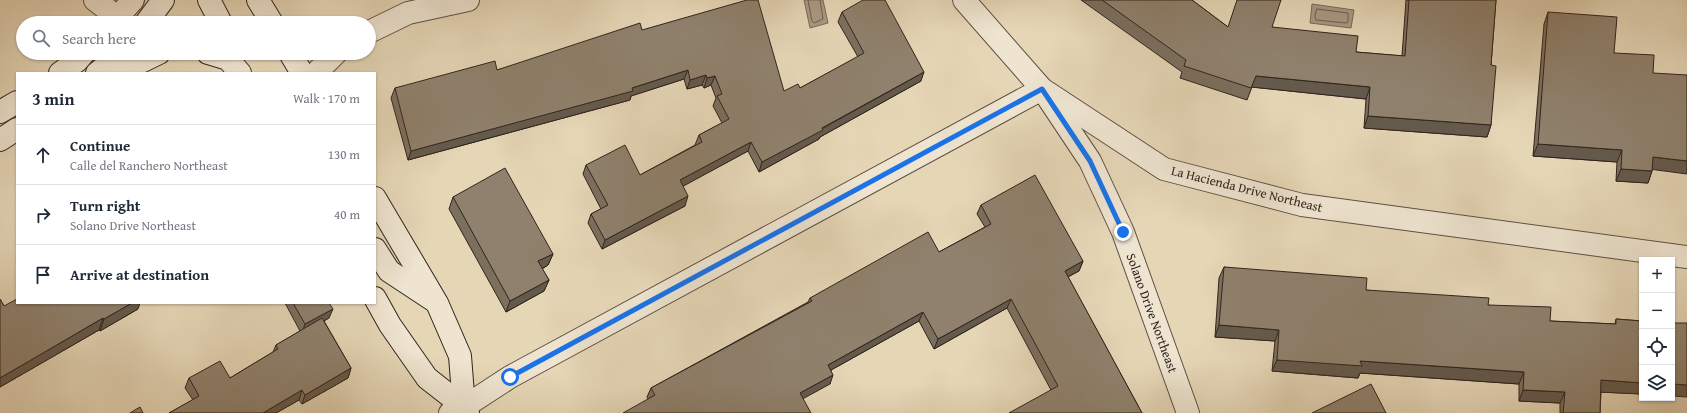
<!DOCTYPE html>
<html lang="en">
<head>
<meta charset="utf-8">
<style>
	body { margin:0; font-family:"Gentium Book Plus",serif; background:#f6f6f7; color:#1f2937 }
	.controls { position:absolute; right:12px; bottom:12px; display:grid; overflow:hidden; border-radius:0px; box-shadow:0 1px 3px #0004 }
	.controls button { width:36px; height:36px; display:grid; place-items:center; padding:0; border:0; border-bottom:1px solid #e0e1e3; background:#fff; color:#1f2937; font:20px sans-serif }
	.stop { position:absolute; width:12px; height:12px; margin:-9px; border:3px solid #1a73e8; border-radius:50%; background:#fff }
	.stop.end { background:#1a73e8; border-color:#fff; box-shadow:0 1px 4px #0008 }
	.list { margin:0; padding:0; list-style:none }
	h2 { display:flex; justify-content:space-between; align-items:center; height:52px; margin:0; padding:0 16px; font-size:17px }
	h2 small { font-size:13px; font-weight:400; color:#747a83 }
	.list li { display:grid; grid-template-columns:26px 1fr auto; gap:12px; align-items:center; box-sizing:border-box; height:60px; padding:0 16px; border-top:1px solid #e0e1e3 }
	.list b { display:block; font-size:15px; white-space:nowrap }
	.list p { margin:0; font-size:13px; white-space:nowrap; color:#747a83 }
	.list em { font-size:13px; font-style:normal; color:#747a83 }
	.icon { flex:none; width:22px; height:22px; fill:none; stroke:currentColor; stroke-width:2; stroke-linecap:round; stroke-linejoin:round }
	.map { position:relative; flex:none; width:1687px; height:413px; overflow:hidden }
	.search { position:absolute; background:#fff; box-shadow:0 1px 3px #0004; left:16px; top:16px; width:360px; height:44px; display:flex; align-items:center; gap:10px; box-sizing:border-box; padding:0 14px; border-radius:22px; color:#747a83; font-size:15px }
	.panel { position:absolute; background:#fff; box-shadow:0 1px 3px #0004; left:16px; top:72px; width:360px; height:232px; border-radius:0px }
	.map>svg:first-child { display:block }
	.water { fill:#a89982; stroke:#796a5a }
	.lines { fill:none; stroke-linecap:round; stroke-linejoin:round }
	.shore { stroke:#6d5e50; stroke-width:1 }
	.street-casing { stroke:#5f5043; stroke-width:24 }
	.secondary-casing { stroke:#32241d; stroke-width:24 }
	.street { stroke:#eee4d0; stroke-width:22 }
	.secondary { stroke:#eee4d0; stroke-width:22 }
	.wall { fill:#7b6f5e; stroke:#32241d }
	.shaded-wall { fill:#645a4c; stroke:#32241d }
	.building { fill:#8f816d; stroke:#32241d }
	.route { stroke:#1a73e8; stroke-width:5 }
	.labels { text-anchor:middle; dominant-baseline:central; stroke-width:3; stroke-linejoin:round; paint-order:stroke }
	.street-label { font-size:13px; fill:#32241d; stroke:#eee4d0 }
</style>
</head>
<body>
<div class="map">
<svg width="1687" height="413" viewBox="0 0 1687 413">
	<rect width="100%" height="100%" fill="#e5d6b6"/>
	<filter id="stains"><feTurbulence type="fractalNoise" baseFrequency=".005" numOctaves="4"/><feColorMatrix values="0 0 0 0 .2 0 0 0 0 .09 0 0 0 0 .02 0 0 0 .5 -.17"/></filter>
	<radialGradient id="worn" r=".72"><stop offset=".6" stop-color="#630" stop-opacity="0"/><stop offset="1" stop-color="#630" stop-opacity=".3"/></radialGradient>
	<!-- water -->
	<g class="water">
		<polygon points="804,0 823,0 828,23 810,28"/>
		<polygon points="1312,4 1354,10 1351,28 1310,23"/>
	</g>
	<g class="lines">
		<!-- shore -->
		<g class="shore">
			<polyline points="808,0 812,21 814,23 823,19 820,0"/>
			<polygon points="1317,9 1348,13 1348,22 1346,23 1316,20 1315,17"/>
		</g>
		<defs>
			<g id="street">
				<polyline points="95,0 117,17"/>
				<polyline points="964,0 1042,89 1164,169 1302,205 1687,257"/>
				<polyline points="369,32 408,13 468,0"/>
				<polyline points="316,73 336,53"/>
				<polyline points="450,413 464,407 510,377 1042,89 1090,161 1123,232 1188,413"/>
			</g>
			<g id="secondary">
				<polyline points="209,0 221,23"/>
				<polyline points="258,0 272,23"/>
				<polyline points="112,23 133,0"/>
				<polyline points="146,23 163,0"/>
				<polyline points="208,53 228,59 240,73"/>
				<polyline points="290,53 302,73"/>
				<polyline points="60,73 77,61 84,53"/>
				<polyline points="97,73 122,53"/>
				<polyline points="118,73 159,53"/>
				<polyline points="0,112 17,102"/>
				<polyline points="0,140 17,129"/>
				<polyline points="375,198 437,303 460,356 464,407"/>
				<polyline points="375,249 389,271 433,300"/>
				<polyline points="375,298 390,325 427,378 464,407 468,413"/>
			</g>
		</defs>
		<!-- street casing -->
		<use href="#street" class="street-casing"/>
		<!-- secondary casing -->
		<use href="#secondary" class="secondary-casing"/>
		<!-- street -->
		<use href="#street" class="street"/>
		<!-- secondary -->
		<use href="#secondary" class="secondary"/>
	</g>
	<!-- wall -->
	<g class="wall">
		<polygon points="1081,0 1192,0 1228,27 1272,27 1356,52 1402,56 1406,0 1496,0 1491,65 1491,125 1487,137 1364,128 1366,99 1252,87 1247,100 1180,78 1182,72"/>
		<polygon points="842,12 921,81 820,137 819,139 759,172 748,151 683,186 685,206 602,249 588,223 591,214 601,209 583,174 586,165 640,175 695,145 699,135 722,123 713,106 716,98 711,85 704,88 702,85 687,89 684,79 631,96 630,100 408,160 391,98 395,88 497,70 642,30 784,91 800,88 858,57 838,22"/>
		<polygon points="1548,12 1614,53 1653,73 1652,171 1648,183 1616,181 1617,162 1533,156 1544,24"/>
		<polygon points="453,197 553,254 548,265 542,269 549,280 544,291 506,312 449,209"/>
		<polygon points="981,205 1083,261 1079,271 1068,277 1142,413 1051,390 1007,308 934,349 919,321 831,370 830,384 648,399 647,397 651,388 808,302 810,298 939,252 985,227 977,214"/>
		<polygon points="1224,267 1366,290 1488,305 1550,321 1615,324 1616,319 1642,321 1642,394 1601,392 1600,413 1560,413 1560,403 1519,401 1519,384 1360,373 1358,378 1272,371 1275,341 1215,337 1219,278"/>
		<polygon points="0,299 4,306 138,309 100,331 99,330 0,387"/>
		<polygon points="285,303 329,303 329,318 324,321 351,368 348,378 302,404 299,400 276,413 169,413 193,400 185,388 189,378 230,378 273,352 276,345 300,331"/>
	</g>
	<!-- shaded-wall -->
	<g class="shaded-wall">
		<polygon points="688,70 684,79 631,96 630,100 408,160 411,151 632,88"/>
		<polygon points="924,72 921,81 820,137 819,139 759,172 762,162"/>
		<polygon points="706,75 702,85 687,89 690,80"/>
		<polygon points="715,76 711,85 704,88 707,78"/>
		<polygon points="1256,76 1370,87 1366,99 1251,87"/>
		<polygon points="1368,116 1491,125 1487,137 1364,128"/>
		<polygon points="751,142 748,151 676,190 680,180"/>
		<polygon points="1538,144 1622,150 1617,162 1533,156"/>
		<polygon points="1653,157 1687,161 1687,174 1649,169"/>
		<polygon points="1621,169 1652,171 1648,183 1616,181"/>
		<polygon points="688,196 685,206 602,249 605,240"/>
		<polygon points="553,254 548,265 534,273 538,261"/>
		<polygon points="1083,261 1079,271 1062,280 1065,271"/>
		<polygon points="549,280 544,291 506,312 510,301"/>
		<polygon points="1011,299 1007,308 934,349 938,339"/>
		<polygon points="132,303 140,303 138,309 100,331 104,319"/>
		<polygon points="333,309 329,318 302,333 305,324"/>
		<polygon points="923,312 919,321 824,374 828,365"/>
		<polygon points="103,318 99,330 0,387 0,378"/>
		<polygon points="1219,325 1279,330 1275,341 1215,337"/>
		<polygon points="1277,360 1360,361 1524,372 1519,384 1360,373 1358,378 1272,371"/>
		<polygon points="351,368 348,378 302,404 305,395"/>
		<polygon points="833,375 830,384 797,402 800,393"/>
		<polygon points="1601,380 1642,383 1642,394 1597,392"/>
		<polygon points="1672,384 1687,385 1687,397 1672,396"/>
		<polygon points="302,390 299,400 276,413 263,413"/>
		<polygon points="1523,390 1565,392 1560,403 1519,401"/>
	</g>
	<!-- building -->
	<g class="building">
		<polygon points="747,0 758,0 784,91 798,84 800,88 864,53 842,12 863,0 885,0 924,72 822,128 823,130 762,162 751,142 680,180 688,196 605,240 591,214 608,205 586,165 625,145 640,175 702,142 699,135 729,119 717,96 722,94 715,76 707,78 706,75 690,80 688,70 632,88 633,91 411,151 395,88 495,61 497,70 640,23 642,30"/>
		<polygon points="1102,0 1192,0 1228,27 1237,0 1281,0 1272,27 1358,36 1356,52 1405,56 1409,0 1496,0 1491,65 1496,66 1491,125 1368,116 1370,87 1256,76 1251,88 1184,66 1186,60"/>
		<polygon points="1548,12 1617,17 1614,53 1654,55 1653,73 1687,75 1687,161 1653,157 1652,171 1621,169 1622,150 1538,144"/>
		<polygon points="505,168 553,254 538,261 549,280 510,301 453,197"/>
		<polygon points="1035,175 1083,261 1065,271 1142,413 1009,413 1058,386 1011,299 938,339 923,312 828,365 833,375 800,393 811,413 623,413 655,395 651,388 812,301 810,298 928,232 939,252 991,224 981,205"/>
		<polygon points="1224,267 1367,278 1366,290 1489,298 1488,305 1551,307 1550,321 1616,324 1616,319 1642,321 1642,383 1601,380 1600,413 1563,413 1565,392 1523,390 1524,372 1360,361 1362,366 1277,360 1279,330 1219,325"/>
		<polygon points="0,299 4,306 17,299 17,303 132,303 104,319 103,318 0,378"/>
		<polygon points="293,303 329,303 333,309 305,324"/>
		<polygon points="322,318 351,368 305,395 302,390 263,413 169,413 199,396 189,378 220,361 230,378 278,349 276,345"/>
		<polygon points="1672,323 1687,323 1687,385 1672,384"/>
		<polygon points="1371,384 1386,413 1312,413"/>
		<polygon points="140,407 143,413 130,413"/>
	</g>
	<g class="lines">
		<!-- route -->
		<polyline class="route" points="510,377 1042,89 1090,161 1123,232"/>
	</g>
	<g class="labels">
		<!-- street labels -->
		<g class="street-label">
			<text transform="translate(1247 189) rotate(14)">La Hacienda Drive Northeast</text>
			<text transform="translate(1152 313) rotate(70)">Solano Drive Northeast</text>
		</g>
	</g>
	<rect width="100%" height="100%" filter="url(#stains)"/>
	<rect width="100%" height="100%" fill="url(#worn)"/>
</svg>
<div class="controls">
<button>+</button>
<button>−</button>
<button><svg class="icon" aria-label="locate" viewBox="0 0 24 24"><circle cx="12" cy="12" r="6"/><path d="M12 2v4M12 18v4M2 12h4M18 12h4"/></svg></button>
<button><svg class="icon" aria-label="layers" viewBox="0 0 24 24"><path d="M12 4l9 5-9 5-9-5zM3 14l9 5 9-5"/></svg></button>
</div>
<div class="stop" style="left:510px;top:377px"></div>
<div class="stop end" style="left:1123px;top:232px"></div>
<div class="search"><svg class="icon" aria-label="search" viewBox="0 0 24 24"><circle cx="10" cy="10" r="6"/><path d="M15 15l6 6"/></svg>Search here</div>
<section class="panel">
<h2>3 min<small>Walk · 170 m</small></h2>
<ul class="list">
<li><svg class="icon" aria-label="ahead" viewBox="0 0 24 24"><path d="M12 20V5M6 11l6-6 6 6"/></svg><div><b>Continue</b><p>Calle del Ranchero Northeast</p></div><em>130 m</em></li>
<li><svg class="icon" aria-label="right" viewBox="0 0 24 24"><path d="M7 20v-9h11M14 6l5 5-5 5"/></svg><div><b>Turn right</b><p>Solano Drive Northeast</p></div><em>40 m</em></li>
<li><svg class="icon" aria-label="arrive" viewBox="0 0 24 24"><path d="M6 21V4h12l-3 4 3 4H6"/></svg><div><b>Arrive at destination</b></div></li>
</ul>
</section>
</div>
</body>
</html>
